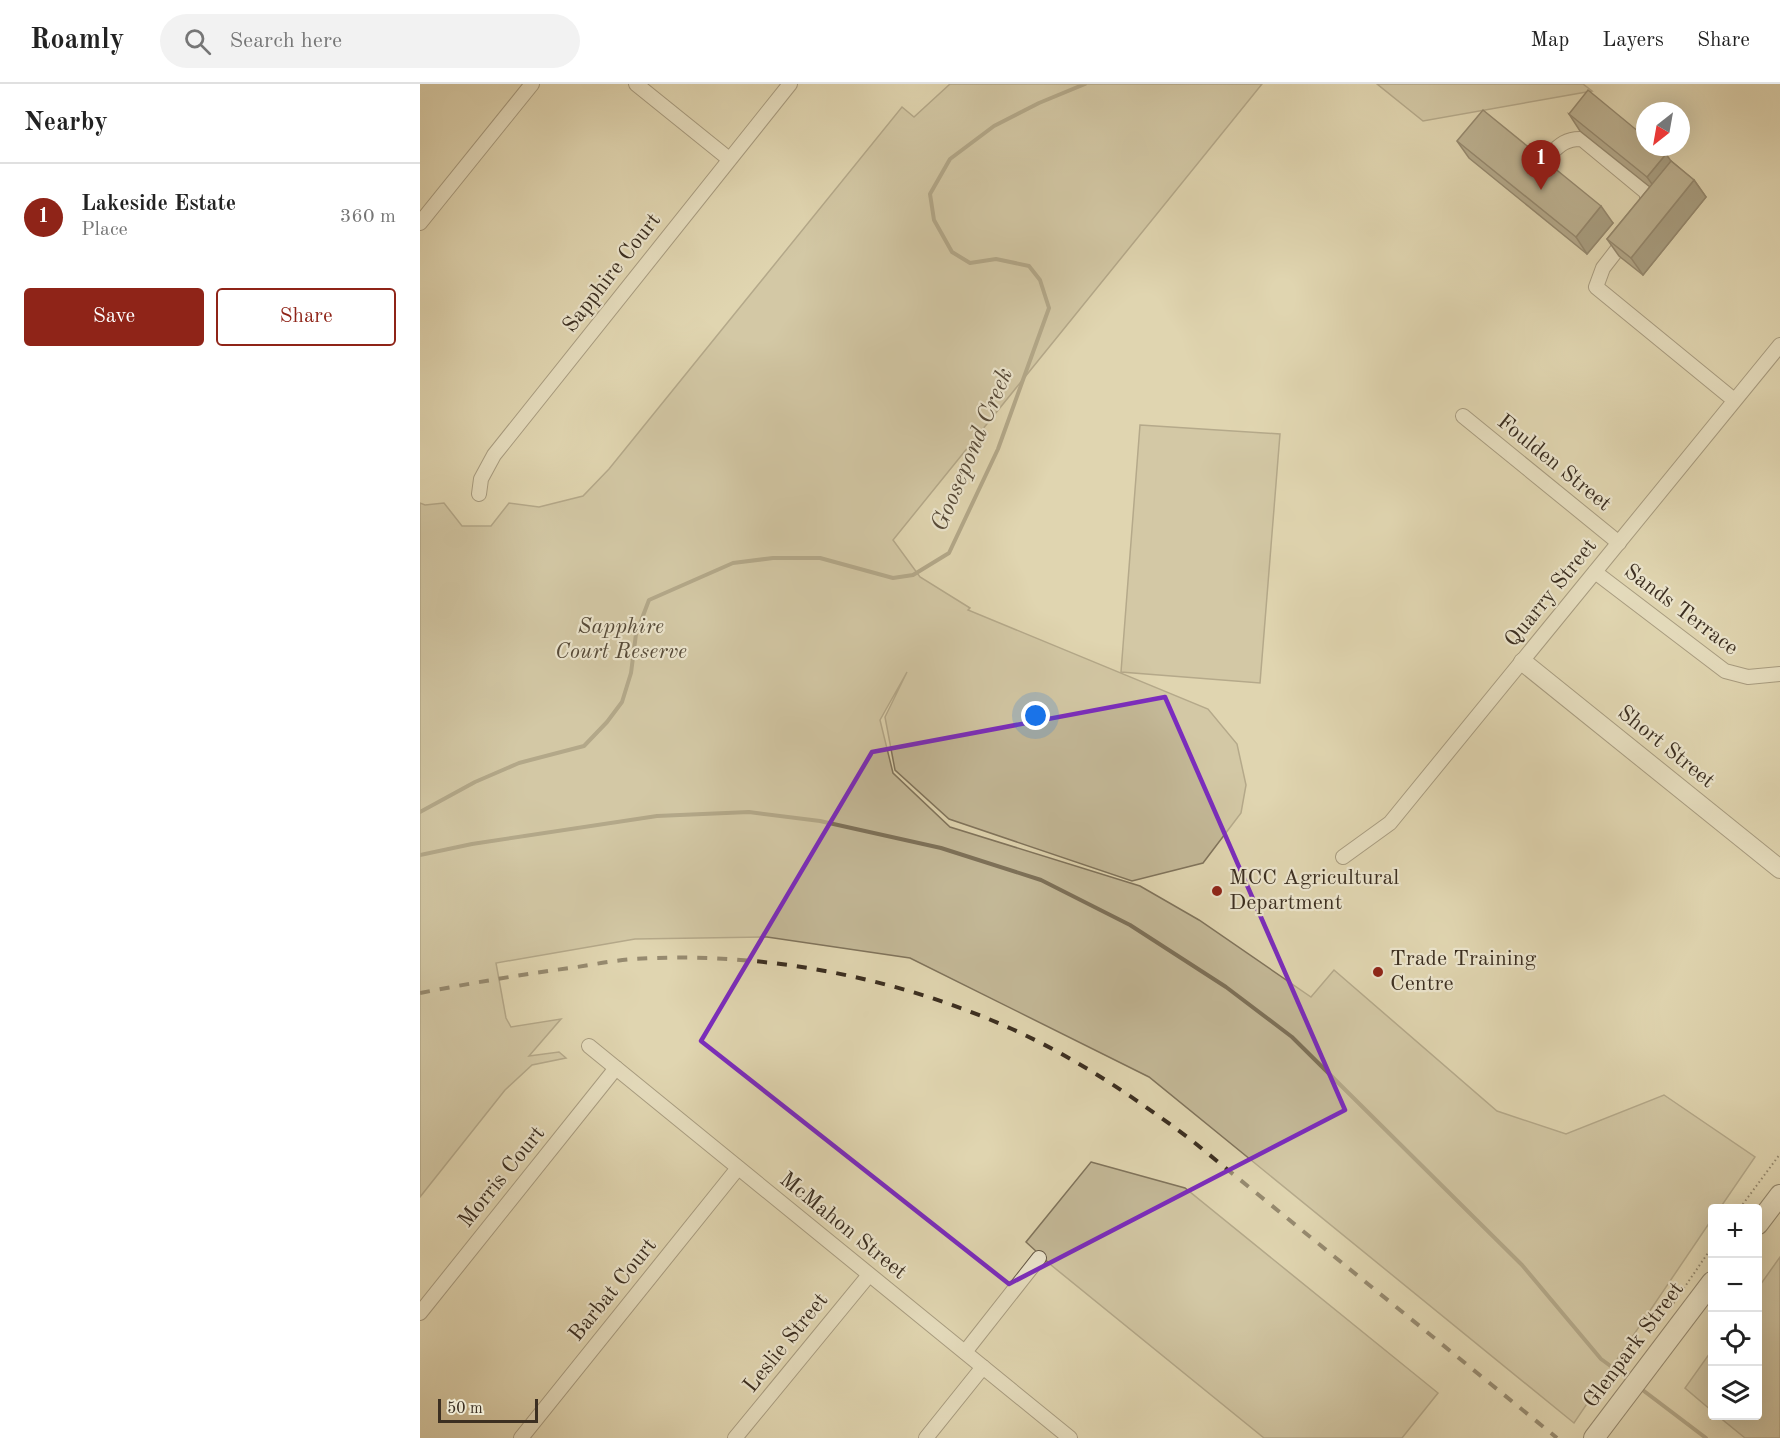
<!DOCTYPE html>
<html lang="en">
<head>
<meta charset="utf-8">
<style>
	body { margin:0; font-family:"Old Standard TT",serif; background:#f2f2f2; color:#222 }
	.controls { position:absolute; right:18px; bottom:18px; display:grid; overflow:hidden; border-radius:6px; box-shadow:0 6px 24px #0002 }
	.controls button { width:54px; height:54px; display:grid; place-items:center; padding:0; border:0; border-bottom:2px solid #e0e0e0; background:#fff; color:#222; font:30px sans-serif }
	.compass { position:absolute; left:1216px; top:18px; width:54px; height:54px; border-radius:50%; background:#fff; box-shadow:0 6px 24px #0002; rotate:211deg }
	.scale { position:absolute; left:18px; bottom:15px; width:100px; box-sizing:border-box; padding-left:6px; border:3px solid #3c2f21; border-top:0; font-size:16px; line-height:21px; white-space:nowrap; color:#3c2f21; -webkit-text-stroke:4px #ebe4cc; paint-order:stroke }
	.you { position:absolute; left:616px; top:632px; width:21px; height:21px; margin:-15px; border:4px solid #fff; border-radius:50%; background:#1a73e8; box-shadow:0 0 0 9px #1a73e833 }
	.badge { display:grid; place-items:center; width:39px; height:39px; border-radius:50%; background:#8f2418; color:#fff; font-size:20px; font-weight:700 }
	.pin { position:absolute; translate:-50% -50px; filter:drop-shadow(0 2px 3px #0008) }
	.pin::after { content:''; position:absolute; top:32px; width:21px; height:18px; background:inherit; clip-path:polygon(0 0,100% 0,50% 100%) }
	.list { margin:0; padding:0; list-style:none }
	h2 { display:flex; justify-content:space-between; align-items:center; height:78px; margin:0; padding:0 24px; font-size:26px }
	h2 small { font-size:20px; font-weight:400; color:#767676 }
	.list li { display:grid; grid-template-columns:39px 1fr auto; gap:18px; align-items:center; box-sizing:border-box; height:108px; padding:0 24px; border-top:2px solid #e0e0e0 }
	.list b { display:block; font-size:22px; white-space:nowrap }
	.list p { margin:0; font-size:20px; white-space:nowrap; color:#767676 }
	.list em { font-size:20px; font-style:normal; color:#767676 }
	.actions { display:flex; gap:12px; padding:18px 24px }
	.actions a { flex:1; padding:14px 0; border:2px solid #8f2418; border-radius:6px; text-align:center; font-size:21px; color:#8f2418 }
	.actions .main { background:#8f2418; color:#fff }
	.icon { flex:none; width:33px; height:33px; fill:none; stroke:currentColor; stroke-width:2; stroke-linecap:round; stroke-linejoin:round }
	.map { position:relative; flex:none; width:1360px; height:1354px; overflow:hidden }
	header { display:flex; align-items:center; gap:36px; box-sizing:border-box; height:84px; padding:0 30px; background:#fff; border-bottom:2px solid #e0e0e0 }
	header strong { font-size:28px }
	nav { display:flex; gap:33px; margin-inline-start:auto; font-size:21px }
	.search { width:420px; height:54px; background:#f2f2f2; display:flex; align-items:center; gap:15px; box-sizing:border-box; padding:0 21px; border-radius:33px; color:#767676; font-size:22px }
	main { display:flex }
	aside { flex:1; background:#fff }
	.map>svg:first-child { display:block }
	.green { fill:#c4b998; stroke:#80745c; stroke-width:1.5 }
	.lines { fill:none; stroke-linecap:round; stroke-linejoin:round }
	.stream { stroke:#7d7159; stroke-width:4 }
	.minor-casing { stroke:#655845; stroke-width:16 }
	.tertiary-casing { stroke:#655845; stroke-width:20 }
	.secondary-casing { stroke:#3c2f21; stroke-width:22 }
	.path { stroke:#3c2f21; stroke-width:2; stroke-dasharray:1.5 3; stroke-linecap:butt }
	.minor { stroke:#ebe4cc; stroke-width:14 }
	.tertiary { stroke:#ebe4cc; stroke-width:18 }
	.secondary { stroke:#ebe4cc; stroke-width:20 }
	.rail { stroke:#3c2f21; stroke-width:4; stroke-dasharray:10 10; stroke-linecap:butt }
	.wall { fill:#7d725c; stroke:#3c2f21; stroke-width:1.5 }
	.shaded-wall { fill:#665d4b; stroke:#3c2f21; stroke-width:1.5 }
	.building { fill:#91856b; stroke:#3c2f21; stroke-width:1.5 }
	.marked { fill:none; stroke:#7b2cbf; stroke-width:4.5; stroke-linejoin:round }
	.poi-dot { fill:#8f2418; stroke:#ebe4cc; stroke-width:2 }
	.labels { text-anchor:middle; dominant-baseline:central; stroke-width:4.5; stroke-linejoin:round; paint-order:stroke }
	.street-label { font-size:22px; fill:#3c2f21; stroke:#ebe4cc }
	.park-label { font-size:22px; font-style:italic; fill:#574b39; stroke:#ebe4cc }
	.poi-label { font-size:22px; fill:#3c2f21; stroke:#ebe4cc; text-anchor:start }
	.water-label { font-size:24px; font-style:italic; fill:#574a38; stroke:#ebe4cc }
</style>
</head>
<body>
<header>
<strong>Roamly</strong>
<div class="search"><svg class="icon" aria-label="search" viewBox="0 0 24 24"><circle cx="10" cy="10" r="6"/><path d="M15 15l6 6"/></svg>Search here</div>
<nav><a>Map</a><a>Layers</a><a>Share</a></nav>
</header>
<main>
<aside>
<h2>Nearby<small></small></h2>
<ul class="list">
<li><span class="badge">1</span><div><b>Lakeside Estate</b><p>Place</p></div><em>360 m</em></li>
</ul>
<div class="actions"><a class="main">Save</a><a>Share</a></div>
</aside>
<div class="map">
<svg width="1360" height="1354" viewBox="0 0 1360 1354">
	<rect width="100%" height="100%" fill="#e0d5b0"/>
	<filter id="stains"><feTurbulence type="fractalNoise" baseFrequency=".00333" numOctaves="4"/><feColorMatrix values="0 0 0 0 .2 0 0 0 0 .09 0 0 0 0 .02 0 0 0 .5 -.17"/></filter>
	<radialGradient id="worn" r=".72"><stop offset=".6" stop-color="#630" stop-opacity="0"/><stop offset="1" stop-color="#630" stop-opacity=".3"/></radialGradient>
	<!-- green -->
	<g class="green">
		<polygon points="530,0 842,0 473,456 500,493 550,524 548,526 788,625 817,660 826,701 821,729 783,779 712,797 529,735 475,686 465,633 487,588 460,636 473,689 530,743 720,802 779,836 891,913 914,886 1077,1027 1146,1050 1244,1011 1335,1073 1300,1124 1292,1124 1292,1135 1154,1339 729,993 490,874 347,853 215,855 76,879 86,934 91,943 141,935 109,972 139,968 146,974 112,981 85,1006 0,1113 0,419 5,421 24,419 42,442 71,442 89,419 119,423 163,412 189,385 482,23 494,33"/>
		<polygon points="957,0 1163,0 1172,7 1003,37"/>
		<polygon points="720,341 860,350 840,599 701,588"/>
		<polygon points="671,1078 765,1104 1018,1309 982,1354 844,1354 631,1181 606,1158"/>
		<polygon points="1360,1173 1360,1354 1325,1354 1298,1332 1338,1332 1338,1204"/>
		<polygon points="1292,1266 1292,1327 1265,1304"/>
	</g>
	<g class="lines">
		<!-- stream -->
		<g class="stream">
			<polyline points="0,728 55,698 99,679 164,662 187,638 202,618 211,589 216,550 229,516 313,479 353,474 400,474 473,494 493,491 529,469 578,365 629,224 620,196 609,182 576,175 550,179 532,168 514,136 510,110 530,75 574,42 619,19 665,0"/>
			<polyline points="0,771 52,760 237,732 329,728 400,737 521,764 621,796 710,841 806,903 872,953 1102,1181 1181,1275 1211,1297"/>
			<polyline points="1220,1304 1286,1354"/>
		</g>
		<defs>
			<g id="minor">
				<polyline points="216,0 309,75"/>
				<path d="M1125,75c12,-11 19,-21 37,-20l64,53 3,12 -3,5"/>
				<polyline points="0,139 112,0"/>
				<polyline points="1207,153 1183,184 1176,203 1314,316"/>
				<polyline points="1043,332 1199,459"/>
				<polyline points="59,410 61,395 74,371 370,0"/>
				<polyline points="1175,488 1305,587 1328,593 1360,590"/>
				<polyline points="923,773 970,739 1360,261"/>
				<polyline points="169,962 650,1354"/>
				<polyline points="0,1229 196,984"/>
				<polyline points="545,1268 619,1174"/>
				<polyline points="101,1354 318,1084"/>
				<polyline points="315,1354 449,1191"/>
				<polyline points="506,1354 563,1283"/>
			</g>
			<polyline id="tertiary" points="1103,578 1360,785"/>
			<g id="secondary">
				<polyline points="1338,1140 1360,1111"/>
				<polyline points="1174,1354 1292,1198"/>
			</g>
		</defs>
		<!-- minor casing -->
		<use href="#minor" class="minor-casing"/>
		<!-- tertiary casing -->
		<use href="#tertiary" class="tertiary-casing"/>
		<!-- secondary casing -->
		<use href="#secondary" class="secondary-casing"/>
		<!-- path -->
		<g class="path">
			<polyline points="1320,1124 1360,1070"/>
			<polyline points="1251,1223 1292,1163"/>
		</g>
		<!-- minor -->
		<use href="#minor" class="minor"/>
		<!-- tertiary -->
		<use href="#tertiary" class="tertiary"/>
		<!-- secondary -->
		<use href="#secondary" class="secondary"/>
		<!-- rail -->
		<path class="rail" d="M0,909c52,-10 104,-19 157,-26 19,-3 39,-7 58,-8 128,-8 261,18 377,70 64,29 122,68 178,110l367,299"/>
	</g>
	<!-- wall -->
	<g class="wall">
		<polygon points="1149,30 1251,77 1274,96 1286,113 1223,191 1199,172 1187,155 1230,103 1160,47"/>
		<polygon points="1037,57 1193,139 1167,170 1049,74"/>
	</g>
	<!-- shaded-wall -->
	<g class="shaded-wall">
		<polygon points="1246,70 1258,87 1239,110 1227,93"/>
		<polygon points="1274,96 1286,113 1223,191 1211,174"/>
		<polygon points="1181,122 1193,139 1167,170 1156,153"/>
	</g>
	<!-- building -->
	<g class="building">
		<polygon points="1168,6 1225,53 1225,63 1237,63 1246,70 1227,93 1149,30"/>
		<polygon points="1063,26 1181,122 1156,153 1037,57"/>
		<polygon points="1251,77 1274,96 1211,174 1187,155"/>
	</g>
	<!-- marked area -->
	<path d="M0 0H1360V1354H0ZM745,613l180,413 -336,174 -308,-243 171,-289z" fill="#e0d5b0" fill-opacity=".55" fill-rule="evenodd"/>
	<path class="marked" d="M745,613l180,413 -336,174 -308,-243 171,-289z"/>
	<!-- markers -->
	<g class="poi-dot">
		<circle cx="797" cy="807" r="6"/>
		<circle cx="958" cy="888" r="6"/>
	</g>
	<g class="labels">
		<!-- street labels -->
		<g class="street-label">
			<text transform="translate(192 189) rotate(-52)">Sapphire Court</text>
			<text transform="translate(1134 379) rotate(39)">Foulden Street</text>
			<text transform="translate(1131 509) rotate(-51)">Quarry Street</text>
			<text transform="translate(1261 526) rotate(37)">Sands Terrace</text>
			<text transform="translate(1246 663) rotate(39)">Short Street</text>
			<text transform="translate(82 1093) rotate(-51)">Morris Court</text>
			<text transform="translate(423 1142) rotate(39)">McMahon Street</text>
			<text transform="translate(193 1206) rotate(-51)">Barbat Court</text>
			<text transform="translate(366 1259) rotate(-51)">Leslie Street</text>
			<text transform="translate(1214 1261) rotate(-53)">Glenpark Street</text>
		</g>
		<!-- park labels -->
		<g class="park-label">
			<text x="201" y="543">Sapphire<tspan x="201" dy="25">Court Reserve</tspan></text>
		</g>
		<!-- poi labels -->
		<g class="poi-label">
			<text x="809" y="794">MCC Agricultural<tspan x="809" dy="25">Department</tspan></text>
			<text x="970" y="875">Trade Training<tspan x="970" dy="25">Centre</tspan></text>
		</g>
		<!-- water labels -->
		<g class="water-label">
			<text transform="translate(553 366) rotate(-67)">Goosepond Creek</text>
		</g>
	</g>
	<rect width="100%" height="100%" filter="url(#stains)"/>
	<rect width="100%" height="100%" fill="url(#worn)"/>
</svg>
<div class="controls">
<button>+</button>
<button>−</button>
<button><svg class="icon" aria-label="locate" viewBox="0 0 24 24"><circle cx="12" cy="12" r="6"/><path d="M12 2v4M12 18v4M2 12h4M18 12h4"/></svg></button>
<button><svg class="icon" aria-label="layers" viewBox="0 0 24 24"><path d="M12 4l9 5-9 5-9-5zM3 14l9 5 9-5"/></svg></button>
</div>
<svg class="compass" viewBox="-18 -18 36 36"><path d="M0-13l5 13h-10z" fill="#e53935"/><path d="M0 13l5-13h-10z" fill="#767676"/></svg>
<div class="scale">50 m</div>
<div class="you"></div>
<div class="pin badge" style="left:1121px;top:106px">1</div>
</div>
</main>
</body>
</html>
